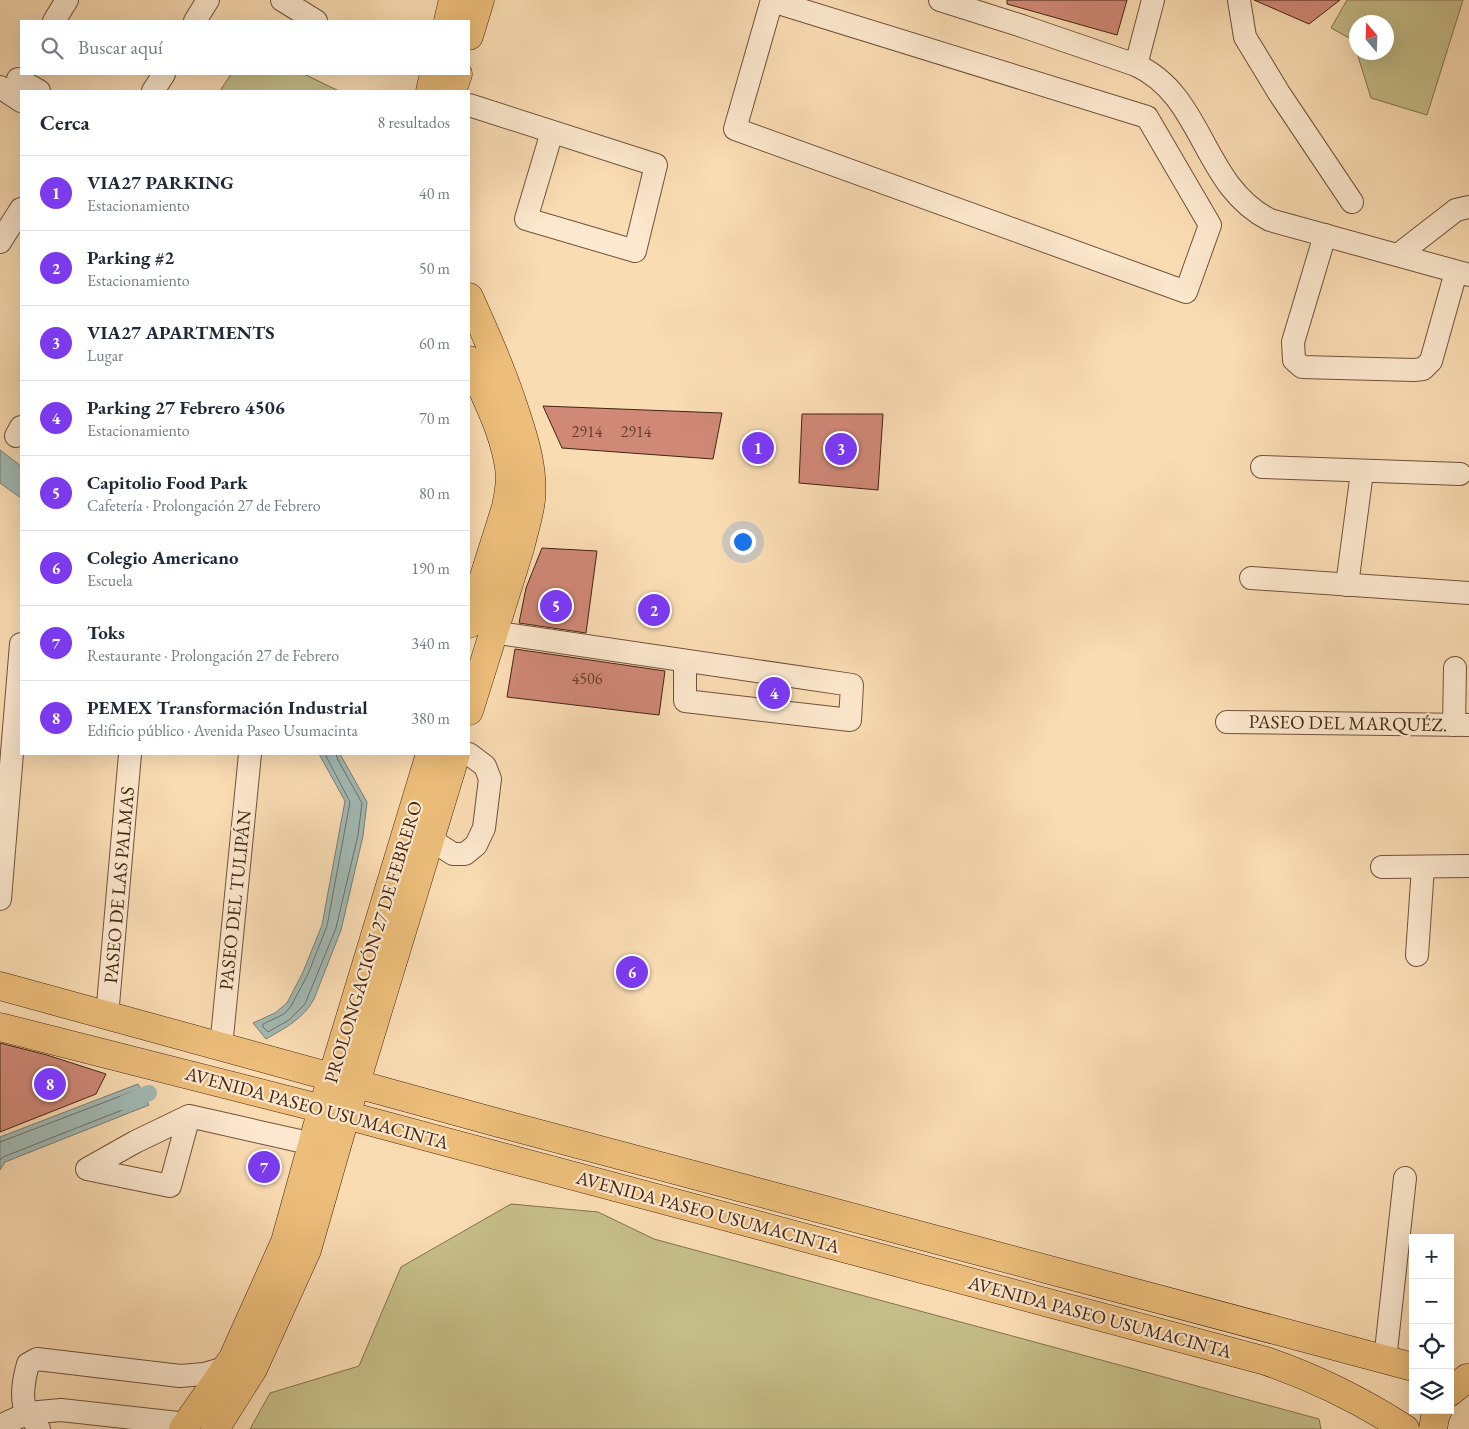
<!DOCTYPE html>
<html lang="es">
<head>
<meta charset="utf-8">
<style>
	body { margin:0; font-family:"EB Garamond",serif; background:#f6f6f7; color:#1f2937 }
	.controls { position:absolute; right:15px; bottom:15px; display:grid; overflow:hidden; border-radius:0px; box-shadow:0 5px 20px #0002 }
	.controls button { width:45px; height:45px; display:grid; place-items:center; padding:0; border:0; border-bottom:1px solid #e0e1e3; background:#fff; color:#1f2937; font:25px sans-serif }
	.compass { position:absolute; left:1349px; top:15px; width:45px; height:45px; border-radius:50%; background:#fff; box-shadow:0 5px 20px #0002; rotate:341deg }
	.you { position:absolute; left:742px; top:541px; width:18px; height:18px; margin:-12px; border:4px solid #fff; border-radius:50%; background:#1a73e8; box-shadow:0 0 0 8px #1a73e833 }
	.badge { display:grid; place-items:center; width:32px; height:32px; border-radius:50%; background:#7c3aed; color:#fff; font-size:16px; font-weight:700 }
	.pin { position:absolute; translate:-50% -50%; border:2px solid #fff; box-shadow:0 1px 5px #0006 }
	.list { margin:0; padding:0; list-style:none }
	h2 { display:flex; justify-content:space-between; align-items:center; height:65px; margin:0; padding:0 20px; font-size:21px }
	h2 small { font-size:16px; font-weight:400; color:#747a83 }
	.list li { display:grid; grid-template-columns:32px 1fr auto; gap:15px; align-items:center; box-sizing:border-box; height:75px; padding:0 20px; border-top:1px solid #e0e1e3 }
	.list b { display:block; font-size:19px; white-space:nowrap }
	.list p { margin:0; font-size:16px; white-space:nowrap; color:#747a83 }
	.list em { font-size:16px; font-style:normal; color:#747a83 }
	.icon { flex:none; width:28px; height:28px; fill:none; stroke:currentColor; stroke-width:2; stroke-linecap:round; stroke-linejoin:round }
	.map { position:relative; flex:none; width:1469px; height:1429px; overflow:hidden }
	.search { position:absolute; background:#fff; box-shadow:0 5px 20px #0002; left:20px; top:20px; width:450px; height:55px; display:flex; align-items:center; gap:12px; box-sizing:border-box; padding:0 18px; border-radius:0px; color:#747a83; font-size:19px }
	.panel { position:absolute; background:#fff; box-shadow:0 5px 20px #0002; left:20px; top:90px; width:450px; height:665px; border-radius:0px }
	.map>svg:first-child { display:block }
	.green { fill:#c5be88; stroke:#84714e }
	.water { fill:#a1bab5; stroke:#7b7e74 }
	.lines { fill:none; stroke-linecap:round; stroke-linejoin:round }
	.shore { stroke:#726f64; stroke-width:1 }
	.canal { stroke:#a1bab5; stroke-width:16 }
	.building { fill:#d08877; stroke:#422413 }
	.minor-casing { stroke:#70523b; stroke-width:24 }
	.major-casing { stroke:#422413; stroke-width:29 }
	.minor { stroke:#fce8ce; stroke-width:22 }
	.major { stroke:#edbe7a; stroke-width:28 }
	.labels { text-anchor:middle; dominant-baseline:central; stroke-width:4.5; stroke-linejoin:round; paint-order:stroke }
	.number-label { font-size:16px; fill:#663d2c }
	.street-label { font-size:19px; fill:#422413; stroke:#fce8ce }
</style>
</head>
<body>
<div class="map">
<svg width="1469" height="1429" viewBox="0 0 1469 1429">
	<rect width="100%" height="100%" fill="#fadcb3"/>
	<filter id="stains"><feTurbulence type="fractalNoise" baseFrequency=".004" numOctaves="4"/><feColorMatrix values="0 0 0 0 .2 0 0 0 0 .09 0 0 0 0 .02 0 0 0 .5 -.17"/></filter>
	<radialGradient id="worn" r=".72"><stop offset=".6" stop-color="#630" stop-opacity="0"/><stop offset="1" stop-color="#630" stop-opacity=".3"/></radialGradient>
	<!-- green -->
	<g class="green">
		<polygon points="1347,0 1463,0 1427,115 1371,98 1357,53 1386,52 1386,22 1356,22 1356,51 1353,40 1331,28"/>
		<polygon points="231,74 304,74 339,91 220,91"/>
		<polygon points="511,1204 598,1212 654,1239 1319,1419 1321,1429 250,1429 270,1393 359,1366 401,1267"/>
	</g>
	<!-- water -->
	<g class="water">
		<polygon points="0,450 21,466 21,498 0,483"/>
		<path d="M319,754h21l27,48 -4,34 -22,94 -27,69c-11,20 -29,29 -48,40l-13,-16 22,-10 12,-10 16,-31 19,-47 23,-124z"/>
		<polygon points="138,1084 149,1105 5,1162 0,1170 0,1137"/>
	</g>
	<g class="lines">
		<!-- shore -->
		<g class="shore">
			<polyline points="325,754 350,802 327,926 308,974 291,1006 284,1014 263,1024 263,1027 268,1032 289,1020 305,1004 336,928 358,835 362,803 338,760 336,754"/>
			<polyline points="0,1142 134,1091 137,1092 141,1100 140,1103 3,1157 0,1160"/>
		</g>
		<!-- canal -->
		<polyline class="canal" points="125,1103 149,1093"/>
	</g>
	<!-- building -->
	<g class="building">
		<polygon points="1007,0 1127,0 1117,35 1007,4"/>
		<polygon points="1254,0 1340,0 1309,24"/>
		<polygon points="543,406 722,413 713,459 562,448"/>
		<polygon points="802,414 883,414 878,490 799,483"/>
		<polygon points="542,548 597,551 586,633 519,623 526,588"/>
		<polygon points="515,649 665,671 659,715 507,697"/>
		<polygon points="0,1043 47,1055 106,1074 96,1094 0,1132"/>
	</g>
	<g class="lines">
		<defs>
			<g id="minor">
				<polyline points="282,0 316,21"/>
				<path d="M940,0l82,26 114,39c68,31 66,121 134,155l199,55"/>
				<polyline points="1239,0 1245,37 1279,93 1352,202"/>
				<polyline points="772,1 1147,117 1210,225 1186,292 735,129 772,0"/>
				<polyline points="54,21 67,0"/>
				<polyline points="195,21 208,0"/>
				<polyline points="1136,65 1153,0"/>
				<polyline points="18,79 39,91"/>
				<polyline points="0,87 21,101"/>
				<polyline points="153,91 164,74"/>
				<polyline points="469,105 656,165 635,251 526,219 552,132"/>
				<polyline points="1325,235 1293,342 1294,360 1302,367 1414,370 1423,369 1431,361 1456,272"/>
				<polyline points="0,242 21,209"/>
				<polyline points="1398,255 1456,210 1469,207"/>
				<polyline points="16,436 21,427"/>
				<polyline points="1262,467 1460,474"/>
				<polyline points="1251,578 1469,593"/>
				<polyline points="1347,585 1362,472"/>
				<polyline points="492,632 852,685 850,720 685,701 685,661"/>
				<polyline points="1227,722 1469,725"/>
				<polyline points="1454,725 1455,668"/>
				<polyline points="430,839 453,854 465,854 476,845 484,828 490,779 485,766 469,754"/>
				<polyline points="1382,867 1469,866"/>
				<polyline points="0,899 21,644"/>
				<polyline points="1417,955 1423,867"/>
				<polyline points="107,1016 130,754"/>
				<polyline points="221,1047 250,754"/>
				<polyline points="189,1116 170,1186 87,1169 135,1142 189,1116 313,1144"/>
				<polyline points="1385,1360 1405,1178"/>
				<polyline points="0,1426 28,1413 61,1410 187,1424"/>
				<path d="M39,1429c-3,-6 -8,-11 -12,-17 -7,-12 -3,-34 1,-48l9,-5 143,17 24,-2 21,-6"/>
			</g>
			<g id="major">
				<polyline points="448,21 453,0"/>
				<polyline points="469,36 480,0"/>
				<polyline points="430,91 434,74"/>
				<polyline points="452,91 458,74"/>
				<path d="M469,297c18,40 34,76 47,117 9,27 18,57 15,86 -2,16 -7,32 -11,48l-51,163"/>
				<path d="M469,360c16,36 38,76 41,116 0,11 -2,21 -4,31l-37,117"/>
				<polyline points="0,986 495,1122 1413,1367"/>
				<path d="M0,1027l323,82 943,252c49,17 96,40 139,68"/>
				<polyline points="1450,1392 1467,1378"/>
				<polyline points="183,1429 233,1358 285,1242 317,1127 430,754"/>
				<polyline points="215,1429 253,1369 307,1250 340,1135 456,754"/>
				<polyline points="1433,1429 1435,1417 1438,1410"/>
			</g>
		</defs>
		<!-- minor casing -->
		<use href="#minor" class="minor-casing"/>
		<!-- major casing -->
		<use href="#major" class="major-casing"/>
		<!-- minor -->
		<use href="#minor" class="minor"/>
		<!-- major -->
		<use href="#major" class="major"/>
	</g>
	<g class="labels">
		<!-- number labels -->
		<g class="number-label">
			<text x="587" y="431">2914</text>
			<text x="636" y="431">2914</text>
			<text x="587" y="678">4506</text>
		</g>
		<!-- street labels -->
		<g class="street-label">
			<text transform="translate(1348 723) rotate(1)">PASEO DEL MARQUÉZ.</text>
			<text transform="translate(119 885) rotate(-85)">PASEO DE LAS PALMAS</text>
			<text transform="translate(235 900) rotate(-84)">PASEO DEL TULIPÁN</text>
			<text transform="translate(373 942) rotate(-73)">PROLONGACIÓN 27 DE FEBRERO</text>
			<text transform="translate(317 1108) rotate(15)">AVENIDA PASEO USUMACINTA</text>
			<text transform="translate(708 1212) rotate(15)">AVENIDA PASEO USUMACINTA</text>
			<text transform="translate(1100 1317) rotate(15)">AVENIDA PASEO USUMACINTA</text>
		</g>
	</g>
	<rect width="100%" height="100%" filter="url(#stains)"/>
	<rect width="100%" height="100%" fill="url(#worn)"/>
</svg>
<div class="controls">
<button>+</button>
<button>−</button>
<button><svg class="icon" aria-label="locate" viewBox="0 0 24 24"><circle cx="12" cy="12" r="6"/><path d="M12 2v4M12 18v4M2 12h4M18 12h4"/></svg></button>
<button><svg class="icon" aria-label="layers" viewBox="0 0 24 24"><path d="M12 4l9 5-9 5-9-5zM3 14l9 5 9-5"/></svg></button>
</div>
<svg class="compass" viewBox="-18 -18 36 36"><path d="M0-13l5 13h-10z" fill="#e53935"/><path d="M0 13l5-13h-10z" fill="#747a83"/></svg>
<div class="you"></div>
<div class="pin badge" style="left:758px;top:448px">1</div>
<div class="pin badge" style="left:654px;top:610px">2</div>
<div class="pin badge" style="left:841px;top:449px">3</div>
<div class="pin badge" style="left:774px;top:693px">4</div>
<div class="pin badge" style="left:556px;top:606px">5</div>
<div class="pin badge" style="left:632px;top:972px">6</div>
<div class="pin badge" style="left:264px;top:1167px">7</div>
<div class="pin badge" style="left:50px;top:1084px">8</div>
<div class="search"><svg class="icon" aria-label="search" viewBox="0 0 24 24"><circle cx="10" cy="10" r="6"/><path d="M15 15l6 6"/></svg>Buscar aquí</div>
<section class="panel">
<h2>Cerca<small>8 resultados</small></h2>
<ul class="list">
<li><span class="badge">1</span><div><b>VIA27 PARKING</b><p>Estacionamiento</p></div><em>40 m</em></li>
<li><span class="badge">2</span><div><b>Parking #2</b><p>Estacionamiento</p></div><em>50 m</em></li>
<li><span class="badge">3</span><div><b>VIA27 APARTMENTS</b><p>Lugar</p></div><em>60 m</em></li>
<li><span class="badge">4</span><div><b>Parking 27 Febrero 4506</b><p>Estacionamiento</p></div><em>70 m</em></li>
<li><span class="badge">5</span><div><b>Capitolio Food Park</b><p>Cafetería · Prolongación 27 de Febrero</p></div><em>80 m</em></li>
<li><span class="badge">6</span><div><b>Colegio Americano</b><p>Escuela</p></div><em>190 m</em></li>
<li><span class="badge">7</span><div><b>Toks</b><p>Restaurante · Prolongación 27 de Febrero</p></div><em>340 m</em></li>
<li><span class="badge">8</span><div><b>PEMEX Transformación Industrial</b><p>Edificio público · Avenida Paseo Usumacinta</p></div><em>380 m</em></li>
</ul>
</section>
</div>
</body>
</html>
